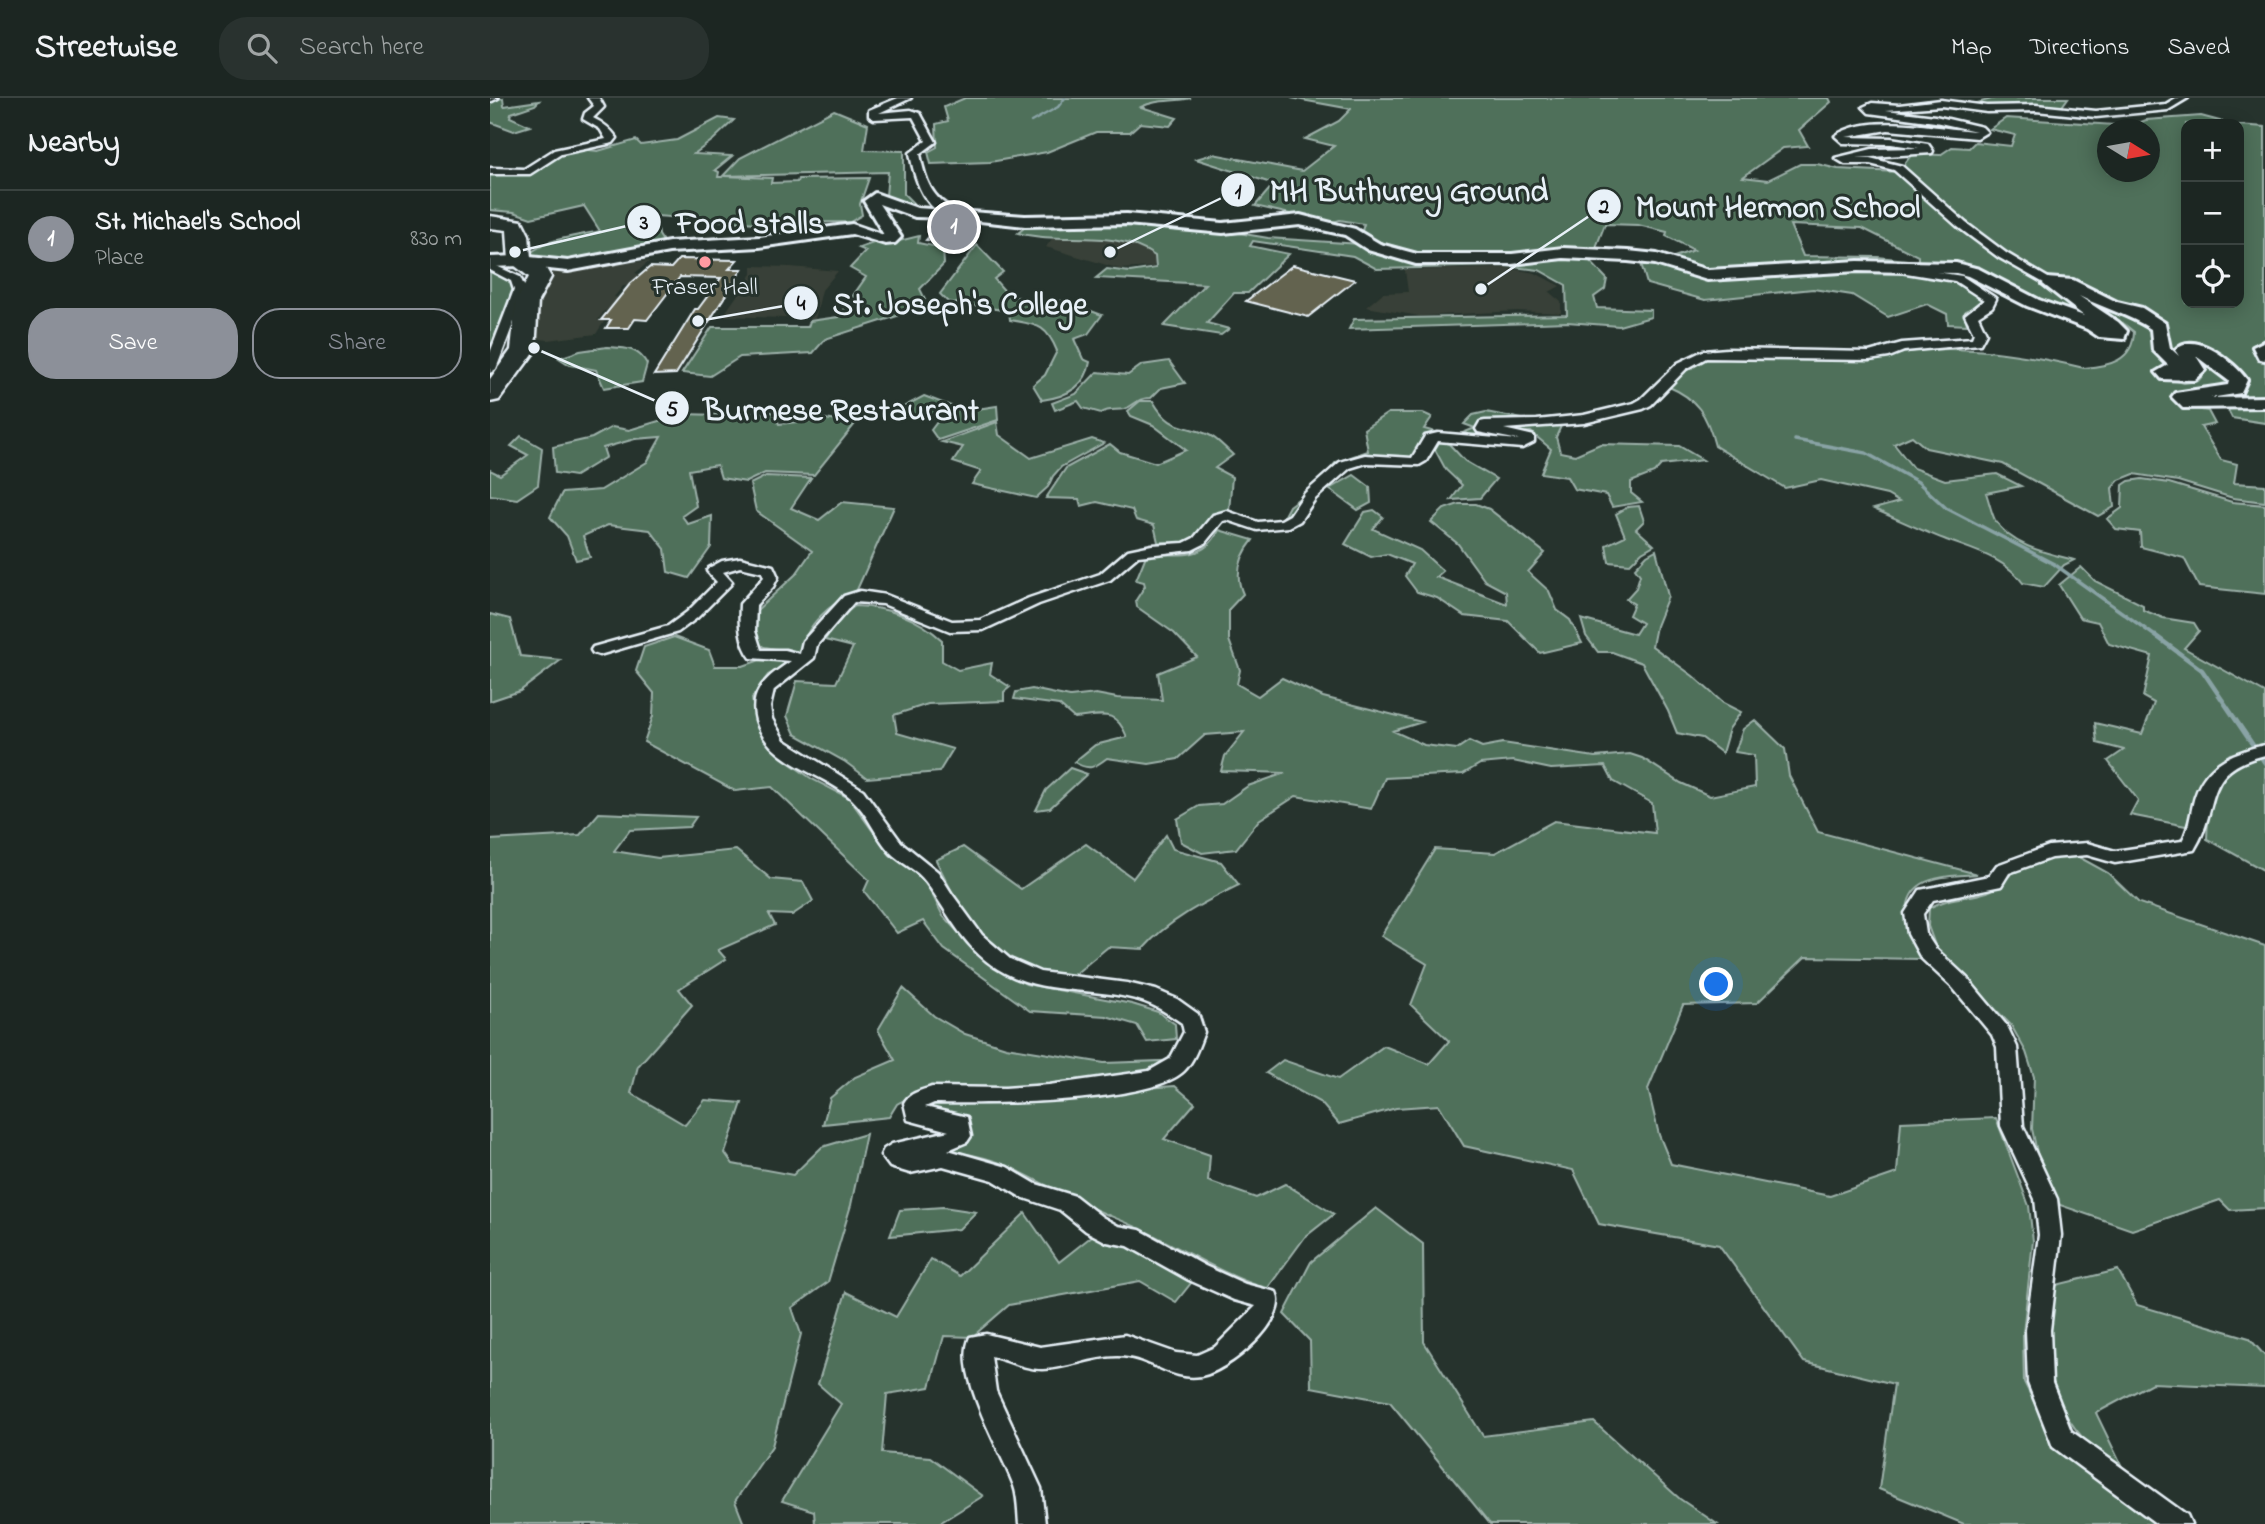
<!DOCTYPE html>
<html lang="en">
<head>
<meta charset="utf-8">
<style>
	body { margin:0; font-family:"Indie Flower",sans-serif; background:#29322f; color:#f1f3f6 }
	.controls { position:absolute; right:21px; top:21px; display:grid; overflow:hidden; border-radius:14px; box-shadow:0 4px 18px #0003 }
	.controls button { width:63px; height:63px; display:grid; place-items:center; padding:0; border:0; border-bottom:2px solid #3a4340; background:#1c2622; color:#f1f3f6; font:35px sans-serif }
	.compass { position:absolute; left:1607px; top:21px; width:63px; height:63px; border-radius:50%; background:#1c2622; box-shadow:0 4px 18px #0003; rotate:101deg }
	.you { position:absolute; left:1227px; top:887px; width:24px; height:24px; margin:-18px; border:5px solid #fff; border-radius:50%; background:#1a73e8; box-shadow:0 0 0 10px #1a73e833 }
	.badge { display:grid; place-items:center; width:46px; height:46px; border-radius:50%; background:#8c9099; color:#fff; font-size:23px; font-weight:700 }
	.pin { position:absolute; translate:-50% -50%; border:4px solid #fff; box-shadow:0 2px 7px #0006 }
	.list { margin:0; padding:0; list-style:none }
	h2 { display:flex; justify-content:space-between; align-items:center; height:91px; margin:0; padding:0 28px; font-size:30px }
	h2 small { font-size:23px; font-weight:400; color:#a0a5a5 }
	.list li { display:grid; grid-template-columns:46px 1fr auto; gap:21px; align-items:center; box-sizing:border-box; height:98px; padding:0 28px; border-top:2px solid #3a4340 }
	.list b { display:block; font-size:26px; white-space:nowrap }
	.list p { margin:0; font-size:23px; white-space:nowrap; color:#a0a5a5 }
	.list em { font-size:23px; font-style:normal; color:#a0a5a5 }
	.actions { display:flex; gap:14px; padding:21px 28px }
	.actions a { flex:1; padding:16px 0; border:2px solid #8c9099; border-radius:28px; text-align:center; font-size:24px; color:#8c9099 }
	.actions .main { background:#8c9099; color:#fff }
	.icon { flex:none; width:38px; height:38px; fill:none; stroke:currentColor; stroke-width:2; stroke-linecap:round; stroke-linejoin:round }
	.map { position:relative; flex:none; width:1775px; height:1426px; overflow:hidden }
	header { display:flex; align-items:center; gap:42px; box-sizing:border-box; height:98px; padding:0 35px; background:#1c2622; border-bottom:2px solid #3a4340 }
	header strong { font-size:33px }
	nav { display:flex; gap:38px; margin-inline-start:auto; font-size:24px }
	.search { width:490px; height:63px; background:#29322f; display:flex; align-items:center; gap:18px; box-sizing:border-box; padding:0 24px; border-radius:28px; color:#a0a5a5; font-size:26px }
	main { display:flex }
	aside { flex:1; background:#1c2622 }
	.map>svg:first-child { display:block }
	.built { fill:#394137 }
	.green { fill:#4f705a; stroke:#9cb0a9; stroke-width:2; fill-rule:evenodd }
	.lines { fill:none; stroke-linecap:round; stroke-linejoin:round }
	.stream-far2 { stroke:#89a3a5; stroke-width:2.5 }
	.stream-far1 { stroke:#89a3a5; stroke-width:3.5 }
	.stream { stroke:#89a3a5; stroke-width:4.5 }
	.building { fill:#64634f; stroke:#e8f1f8; stroke-width:2 }
	.street-casing { stroke:#e8f1f8; stroke-width:5 }
	.secondary-casing { stroke:#e8f1f8; stroke-width:6 }
	.highway-casing { stroke:#e8f1f8; stroke-width:5 }
	.street { fill:#26332d; fill-rule:evenodd }
	.secondary { fill:#26332d; fill-rule:evenodd }
	.highway { fill:#26332d; fill-rule:evenodd }
	.poi-dot { fill:#ff9aa2; stroke:#26332d; stroke-width:2.5 }
	.labels { text-anchor:middle; dominant-baseline:central; stroke-width:6; stroke-linejoin:round; paint-order:stroke }
	.far-poi-label { font-size:24px; fill:#e8f1f8; stroke:#26332d }
	.leader { fill:none; stroke:#e8f1f8; stroke-width:2.5 }
	.callout-dot { fill:#e8f1f8; stroke:#26332d; stroke-width:2.5 }
	.mark-label { font-size:21px; text-anchor:middle; font-weight:bold; fill:#111 }
	.callout-label { font-size:32px; text-anchor:middle; font-weight:bold; fill:#e8f1f8; stroke:#26332d; stroke-width:6; stroke-linejoin:round; paint-order:stroke }
</style>
</head>
<body>
<header>
<strong>Streetwise</strong>
<div class="search"><svg class="icon" aria-label="search" viewBox="0 0 24 24"><circle cx="10" cy="10" r="6"/><path d="M15 15l6 6"/></svg>Search here</div>
<nav><a>Map</a><a>Directions</a><a>Saved</a></nav>
</header>
<main>
<aside>
<h2>Nearby<small></small></h2>
<ul class="list">
<li><span class="badge">1</span><div><b>St. Michael's School</b><p>Place</p></div><em>830 m</em></li>
</ul>
<div class="actions"><a class="main">Save</a><a>Share</a></div>
</aside>
<div class="map">
<svg width="1775" height="1426" viewBox="0 0 1775 1426">
	<rect width="100%" height="100%" fill="#26332d"/>
	<filter id="ink" filterUnits="userSpaceOnUse"><feTurbulence type="fractalNoise" baseFrequency=".0143" numOctaves="2"/><feDisplacementMap in="SourceGraphic" scale="14" xChannelSelector="R" yChannelSelector="G"/><feConvolveMatrix kernelMatrix="1 2 1 2 8 2 1 2 1" color-interpolation-filters="sRGB"/></filter>
	<g filter="url(#ink)">
		<!-- built -->
		<g class="built">
			<polygon points="565,137 624,137 656,145 672,158 663,169 630,171 556,149"/>
			<polygon points="160,163 145,175 153,178 145,187 133,188 124,199 133,201 125,211 114,213 108,222 115,222 106,236 58,242 44,240 45,210 57,181 64,174 104,167"/>
			<polygon points="262,168 300,169 348,173 332,192 325,221 233,218 262,176"/>
			<polygon points="1017,170 1045,175 1070,188 1059,194 1071,204 1071,215 1027,213 930,218 876,209 893,195 918,194 915,172"/>
		</g>
		<!-- green -->
		<g class="green">
			<polygon points="13,0 14,8 49,3 45,7 21,15 20,19 40,28 24,33 0,24 0,3"/>
			<path d="M475,0h226c-17,4 -35,1 -50,9l36,11 -7,8 -30,-3 -10,9h-34l-49,20 -57,10 -59,2 -3,-12 9,-5 -1,-23 12,-3 -4,-14z"/>
			<path d="M801,0h538l2,4 -32,28 9,16 -25,2 -40,29 25,3 32,-16h17l21,5 60,3 62,54 151,99 -37,-7 -105,-53 -25,-3 -240,9 -15,-4 -15,-10 20,-7 -28,-14 1,-4 -29,-7 -33,-1 -10,26 -84,7 -50,-3 -43,3 -45,-15 -12,-8 3,-10 -24,-4 -11,3 -74,-17 19,-22 -78,-25 17,-5 89,17 32,-25 -29,-7 34,-18 12,-12zM1300,127l72,3 56,28v5l-41,-4 -74,-1z"/>
			<polygon points="1505,0 1578,0 1570,11 1489,8 1487,5"/>
			<path d="M344,12l34,14 -4,26 40,1v43l16,16 -34,-14 2,-24 -164,4 48,2 -1,5 26,-1 1,-3 71,-1 -9,26 2,11 -12,7 -93,1 -101,-7 3,19 7,11 -97,18 -45,-5c19,-21 49,-22 76,-28l-16,-25 -53,12 -17,-6 -24,-2v-37l33,2 7,-2 20,-16 29,-8 19,2 38,-11 5,5 36,-5 42,-22 15,2 -21,20 -19,14 38,2 -17,14 4,2 -1,5h4l18,-19z"/>
			<path d="M1711,18l30,8h-45v179h53v-178l26,2v273l-73,-2 44,-5 7,-4 2,-5 -52,-38 -2,21 -21,-14 -3,-16c-31,-21 -63,-42 -98,-57 -9,-4 -18,0 -26,-3 -42,-18 -112,-76 -140,-111l9,-12 28,1 12,-8 17,1 6,-6 36,4 4,-11 -25,-6 16,-11 125,8 15,-6zM1618,32h42v42h-42z"/>
			<path d="M636,123l101,10 41,7 93,6 38,13 188,1 20,21 -2,10 -11,8 3,11 54,2v7l-32,9 -52,-4 -218,7 5,-10 213,-4 -1,-30 -27,-15 -34,-4 -128,3 -24,-13 -100,-15 -3,5 39,8 -41,39h-14l-27,30 22,6 -8,6 -57,-9 41,-42 -109,-6 11,-9 23,3 26,-4 -1,-12c-41,-29 -91,-11 -137,-23l12,-10z"/>
			<polygon points="429,138 428,145 453,150 454,166 430,191 435,201 407,218 335,241 323,255 250,259 220,278 192,275 222,229 318,229 320,223 348,219 376,179 360,170 376,153 369,150 386,144 393,147"/>
			<path d="M487,147l26,27 -9,7 15,17 25,4 30,1 38,14 -14,19 -14,5 9,20 7,3c-4,25 -25,35 -48,38l-9,-15 12,-10 12,-24c-11,-27 -20,-26 -47,-31l-1,-9 -61,-9 -8,-8z"/>
			<polygon points="1150,162 1186,168 1196,176 1211,180 1388,172 1451,178 1468,182 1495,201 1493,206 1475,213 1477,227 1458,226 1457,216 1437,206 1398,219 1362,197 1323,191 1215,202 1157,186"/>
			<polygon points="0,171 22,184 24,194 0,253"/>
			<path d="M1581,194l79,33 21,38 -10,14 23,6 14,-2 5,-6 -9,-24 31,21 7,12 -53,20 9,4 20,3 7,13 -14,3 20,33 16,4 -3,19 31,2v17l-32,-4 -55,-17 -44,-7 -15,6 -7,8 2,19 -16,9 -95,-52 -77,-16 -14,-12 -18,8 19,24 32,12 52,-6 24,12 -35,7c3,8 5,19 9,27 16,26 51,33 79,40l-10,5 -20,22 -21,-4c-19,-26 -51,-33 -79,-44 -24,-9 -47,-20 -70,-30l25,-7 -12,-7 -66,-15 -36,8 -70,-42c-8,-31 -17,-47 -48,-60l20,-18 21,-10 183,-2c54,-16 138,-1 193,12 25,-2 49,-7 50,-36l-11,-9 -24,-11z"/>
			<path d="M117,249c17,1 31,0 40,17l-5,18 -38,6 -8,-18 -26,-5 -11,-7 21,-7z"/>
			<path d="M679,263l16,22 -24,5 -10,10c-16,0 -14,7 -27,11 -8,2 -14,-1 -23,4l-18,-5 -5,-7 -23,9 -3,-7 24,-9 21,-22 31,3 14,-10z"/>
			<polygon points="434,298 474,313 507,308 508,322 448,342 441,332 450,320 398,317"/>
			<path d="M650,303h13c16,28 27,23 54,33 9,3 18,14 26,21l-18,13 17,9 -3,34c-21,8 -20,22 -32,28 -12,6 -27,3 -39,3l-4,-17 -18,-5 -4,-10 -35,-8 -16,4 -2,-7 -33,-1 20,-30 44,-24 10,8 36,11 30,-13 -33,-25 -22,-9 -3,-5z"/>
			<polygon points="1775,307 1775,325 1742,320 1737,310"/>
			<polygon points="283,314 289,326 335,321 365,326 324,377 275,375 256,384 231,380 227,367 199,372 206,408 192,418 198,426 222,418 221,449 199,480 178,474 175,451 160,432 118,427 93,438 100,459 86,462 77,438 60,419 72,395 111,392 157,364 171,339 145,341 113,350 116,359 85,378 65,375 63,349 102,340 122,329 139,332 192,316 231,317"/>
			<polygon points="996,314 1043,323 991,326 986,329 988,334 1033,342 963,339 985,330 974,326 983,317"/>
			<polygon points="898,315 933,315 942,319 934,331 953,336 921,360 886,357 850,365 800,420 792,421 799,408 827,387 846,364 878,353 874,331"/>
			<polygon points="507,324 509,337 541,360 602,341 614,345 571,369 563,378 558,389 546,400 482,386 491,373 463,364 473,349 452,344"/>
			<polygon points="1072,326 1066,339 1070,354 1085,357 1110,346 1189,348 1213,362 1171,367 1164,375 1141,384 1141,395 1152,404 1122,409 1116,397 1084,391 1077,379 1051,375 1061,351 1041,334 1020,334 1004,328 1025,331"/>
			<polygon points="31,338 52,350 48,387 27,401 0,397 0,372 10,377 38,357 21,348"/>
			<polygon points="949,343 959,346 975,363 1006,381 990,400 961,402 972,387 956,372 943,348"/>
			<polygon points="864,377 880,389 881,405 868,412 839,391"/>
			<path d="M276,378l45,2 -20,30 28,12 23,-18 52,5 -38,85c-24,11 -52,32 -54,61l-38,-6 -8,-5v-31l40,-37 16,-23 -56,-40 -6,-27z"/>
			<polygon points="1652,381 1679,385 1742,404 1775,407 1775,496 1709,489 1694,460 1651,449 1650,434 1626,431 1617,421 1632,410 1633,387 1639,383"/>
			<polygon points="969,406 986,406 999,411 1055,455 1038,474 1059,493 1067,512 1080,522 1092,545 1050,555 1018,523 974,518 947,500 927,494 915,478 922,466 897,456 881,459 855,446 875,414 884,412 893,419 883,431 930,452 953,473 946,479 1017,506 1016,494 995,483 968,446 941,424 954,411"/>
			<polygon points="1149,408 1154,423 1146,431 1164,447 1152,454 1140,466 1119,464 1116,447 1135,438 1126,416 1138,409"/>
			<path d="M729,432l34,10c-13,16 -19,34 -10,54l-14,15v31l11,30 -3,14 21,12 24,-18 41,19 99,25 -29,9 31,14 33,4 12,-8 13,6 21,-4 92,14 35,-3 12,4 39,25 29,13 45,-9 -1,-32 -19,-3 8,-23 12,-9 30,29 4,27 29,56 159,42c-17,2 -40,1 -55,10 -27,17 -11,54 -1,75l-116,-2 -48,46 -74,2 -35,84 11,46 12,29 159,32 67,-23 4,-51 95,-4 33,88 4,35 -10,92 1,49 32,64 106,78h-198l-85,-35 15,-105 -90,-22 -85,-117 -120,-21 -26,-54 -109,-24 -25,-41 -43,3 -57,16 -18,-21 -55,-30 17,-13 55,19 46,-33 45,18 20,-23 -38,-36 16,-41 -46,-28 54,-87 60,4 59,-32 101,12 -3,-30 -39,-22 -8,-15 -54,3 -38,-8 -33,3 -17,10 -78,4 -14,31 -75,-13 -37,24 -23,29 -34,4 -21,-11 -4,-23 22,-13 23,-2 26,-18 37,-13 -64,-2 4,-15 19,-24 -39,3 -27,24 -29,5 -42,-6c-13,10 -18,13 -33,4l21,-17 32,-8c-12,-30 -26,-21 -53,-19l-15,-13 -45,-6 2,-7 16,-3 38,8 26,-3 21,4 45,2 -4,-27 39,-16 -23,-24 -37,-26 -1,-7 9,-14 -1,-4 -8,-2 11,-27c30,2 57,8 72,-23z"/>
			<polygon points="1166,452 1178,498 1166,528 1162,548 1203,578 1233,605 1251,614 1239,631 1232,655 1212,640 1187,635 1178,613 1152,565 1122,554 1108,554 1096,538 1091,521 1145,536 1152,525 1139,517 1144,506 1136,501 1146,490 1150,477 1145,470 1157,457"/>
			<polygon points="1591,469 1605,483 1653,507 1653,512 1673,520 1704,525 1709,533 1694,550 1775,595 1775,649 1740,656 1715,676 1701,729 1640,717 1648,702 1618,663 1634,652 1607,645 1605,625 1652,636 1664,605 1653,599 1662,558 1619,546 1608,524 1590,520 1569,487"/>
			<path d="M365,508c33,1 63,12 87,34v21l16,9 34,-7 -2,11 20,13 -6,5v9l-76,3 -34,11 3,18 56,16 -14,23 -72,6 -23,-17 -49,-27 -8,-18 10,-35 39,2 17,-36 -28,-7 14,-22z"/>
			<polygon points="0,516 20,521 30,558 71,562 30,593 0,603"/>
			<polygon points="184,539 219,552 225,568 253,568 270,562 303,563 278,577 262,600 264,615 271,636 291,659 322,681 359,700 400,757 428,776 437,786 453,818 478,845 510,872 536,886 642,906 668,914 685,926 686,941 657,944 647,927 616,918 540,913 454,851 433,823 407,835 374,793 379,782 282,689 245,693 154,644 163,618 164,595 146,573 154,549"/>
			<path d="M1775,659v114l-58,-32c1,-41 10,-79 58,-82z"/>
			<polygon points="580,670 597,676 560,710 546,712 556,692"/>
			<polygon points="109,715 206,719 199,729 140,732 124,753 168,760 246,752 281,781 313,784 323,803 302,817 279,816 285,827 228,852 236,861 189,891 202,907 148,968 141,995 195,1027 215,1002 252,1005 235,1055 243,1066 303,1077 332,1049 376,1036 361,1107 338,1184 302,1210 311,1236 282,1348 245,1403 254,1426 0,1426 0,742 90,737"/>
			<path d="M676,737l7,14 48,13 18,23c-34,17 -71,35 -96,64l-35,-2 -34,28c-13,-2 -26,-2 -38,-5 -52,-11 -79,-67 -100,-110l27,-13 58,42 65,-45 47,34z"/>
			<path d="M1587,758l31,17 31,30 126,43v262l-35,2 -10,-10 -88,30 -72,-25 -21,-43 -7,-33 2,-52 -8,-25 -15,-27 -75,-77 -8,-22 1,-18c22,-12 36,-9 58,-16 14,-5 16,-12 26,-19 19,-12 43,-16 64,-17z"/>
			<polygon points="413,890 444,918 475,936 516,949 614,965 673,963 652,976 581,985 523,991 471,988 432,992 407,1006 399,1019 333,1026 340,1000 365,979 405,962 388,932"/>
			<path d="M685,988l20,17 -31,36 46,16 -2,26 48,17 29,-14 49,30 -29,23 -38,52c-43,-14 -76,-35 -116,-55 -25,-13 -53,-22 -79,-35 -46,-23 -75,-46 -129,-47l26,-17 1,-10 -7,-7 -33,-7 -4,-8z"/>
			<polygon points="453,1109 486,1114 469,1131 400,1138 410,1112"/>
			<polygon points="886,1110 933,1146 934,1244 993,1338 1104,1324 1190,1401 1227,1426 1000,1426 900,1304 821,1289 820,1243 794,1216 821,1164"/>
			<polygon points="535,1115 569,1164 607,1134 640,1144 705,1180 686,1204 650,1183 519,1207 482,1239 454,1238 440,1289 397,1296 392,1355 440,1359 493,1398 448,1426 325,1426 324,1413 292,1403 351,1306 328,1286 356,1194 406,1219 441,1161 470,1178"/>
			<path d="M1628,1172l19,35 112,33 16,18v32l-113,-5 -56,30 33,68c-79,-64 -86,-96 -77,-195z"/>
		</g>
		<g class="lines">
			<!-- stream-far2 -->
			<polyline class="stream-far2" points="541,24 568,9 575,0"/>
			<!-- stream-far1 -->
			<polyline class="stream-far1" points="1305,342 1376,355 1428,384 1456,410 1564,466 1668,540"/>
			<!-- stream -->
			<polyline class="stream" points="1666,538 1712,572 1775,665"/>
		</g>
		<!-- building -->
		<g class="building">
			<polygon points="453,122 463,123 488,125 461,145 436,142"/>
			<polygon points="189,161 247,162 239,171 252,171 186,276 164,277 205,211 208,211 231,180 190,179 157,222 145,221 139,230 116,230 121,222 111,222 140,186 160,169 181,170"/>
			<polygon points="803,167 865,182 818,219 756,203"/>
		</g>
		<g class="lines">
			<defs>
				<g id="street">
					<polygon points="0,0 8,0 0,4"/>
					<path d="M98,0h11l5,9 -11,11c10,5 17,10 24,20l-4,5 -52,11 -31,20h-40v-6l34,1 30,-19 52,-11 -6,-10 -17,-10 2,-6 9,-7z"/>
					<path d="M408,0h13l-32,15 32,-3 9,3 16,29 -16,12c5,26 11,45 37,57v4c-32,3 -43,-38 -47,-62l16,-12 -13,-24 -39,2 -5,-3v-6z"/>
					<path d="M1686,0h12l-20,12 -72,7 -60,-6 -49,1 -46,-6 -55,4 49,6 47,11 5,5 -10,6 -89,-8 -42,7 45,1 37,6 5,7 -1,2 -76,5h14l32,8 64,57 40,30 49,29 2,2 -6,3 -53,-30 -40,-30 -64,-57 -24,-6h-25l-10,-6 37,-9 47,-1 -28,-4 -48,-1 -8,-7c33,-24 103,-7 141,-5l-41,-9 -66,-9 -6,-6 9,-4 27,2 42,-5 46,6 49,-1 60,6 70,-7z"/>
					<polygon points="0,165 30,179 36,192 6,271 0,275 0,255 24,192 21,183 0,172"/>
					<path d="M1414,169l58,9 32,21 2,2 -4,8 -14,9 8,17 -6,11 -76,7 -15,6 -20,3 -163,-2 -20,11 -35,36 -8,4 -59,14 -80,6 30,7v6l-12,6 -84,-7 -12,20 -7,4 -53,-2 -16,5 -35,31 -15,22 -11,6 -32,3 -30,-10 -4,1 -19,23 -12,6 -54,6 -28,24 -71,24 -56,26 -33,1 -67,-27 -29,-2 -37,43 -3,13 -40,32 -4,17 2,12 12,21 79,50 38,52 37,30 14,22 30,41 28,24 30,13 87,11 29,7 21,9 21,15 6,18c-5,13 -10,29 -20,39 -34,33 -200,33 -250,32l-9,4 42,10 4,19 -4,6 -19,8 59,17 29,17 39,12 27,21 16,9 22,4 65,36 40,18 31,8c14,29 -49,80 -75,84 -26,5 -48,-15 -72,-19 -29,-5 -57,11 -86,12 -18,0 -34,-8 -52,-13l5,35 45,97 4,36h-26c-1,-12 -1,-27 -5,-38 -13,-36 -61,-113 -44,-149l16,-3 54,13 85,-12 51,18 21,2 18,-8 41,-41 -22,-6 -45,-20 -61,-34 -21,-4 -21,-11 -26,-21 -39,-13 -28,-17 -50,-14 -33,7 -20,-6 -9,-12 3,-6 8,-5 57,-13 -41,-11 -4,-17c5,-10 18,-13 28,-16l73,1 44,-3 100,-14 21,-12 14,-27 -2,-9c-12,-8 -23,-16 -37,-21 -46,-16 -96,-6 -140,-29 -39,-20 -55,-58 -79,-91 -9,-13 -26,-19 -37,-31 -14,-16 -21,-37 -37,-52 -30,-28 -83,-34 -96,-79 -8,-30 13,-44 35,-59l-40,-3c-12,-16 -12,-34 -11,-54l24,-27 -2,-5 -22,-5 -17,5 9,10 -2,3 -33,33 -19,14 -79,23 -6,-2 -2,-3 2,-3 75,-21 19,-14 30,-30 -10,-11 2,-3 13,-7 18,-3 33,8 5,11 -5,10 -17,18 -1,26 6,19h24l15,4 3,-13 41,-45 16,-5 26,4 66,26 28,-1 49,-22 71,-24 28,-24 24,-5 32,-2 10,-5 19,-23 14,-4 31,11 23,-2 9,-5 15,-22 35,-31 25,-7 47,3 13,-22 13,-3 81,7 -41,-8 -2,-3 4,-7 5,-1 52,-1 47,-5 50,-12 7,-4 37,-36 25,-12 24,-2 142,3 33,-9 70,-5 2,-5 -9,-18 19,-15 -29,-19 -55,-9 -2,-2z"/>
					<path d="M1775,647v10c-66,16 -43,50 -71,95l-79,13 -28,-8 -36,3 -42,15 -8,13 -68,14 -10,14 3,20 9,14 32,30 40,48 10,21 6,79 34,73 4,36 -11,95 2,53 19,48 116,84 4,9h-34l-104,-77 -3,-8 -22,-56 -2,-53 13,-95 -4,-36 -34,-73 -4,-79 -5,-12 -39,-47 -32,-30 -13,-24 -3,-21 15,-23 69,-14 8,-11 52,-19 38,-3 28,8 67,-10c7,-12 8,-24 11,-37 9,-39 37,-51 72,-59z"/>
				</g>
				<g id="secondary">
					<path d="M385,95l42,15 108,8 102,-2 96,9 77,-8 55,14 25,15 37,10h95l51,-6 65,3 29,3 51,16 150,-9 98,2 23,6 60,31 45,16 -41,-32 3,-6 27,2 44,22 25,6 23,15 5,25 9,8 -4,-6c19,-22 60,13 72,30l-6,13 -31,5 55,-1v10l-82,1 -11,-11 3,-4 53,-8 1,-4 -33,-25 9,14 -11,10 -32,-1 -6,-7 12,-7 -15,-15 -2,-21c-23,-15 -48,-21 -72,-33l39,26 9,9 -3,8 -25,-2 -12,-8 -60,-23 -59,-30 -12,-3 -98,-2 -151,9 -52,-16 -27,-3 -65,-3 -51,6h-96l-48,-14 -23,-15 -45,-10 -77,8 -96,-9 -102,2 -72,-8 -38,-1 -36,-13 22,33 -6,6 -10,1 -33,-10 -93,13 -90,5 -101,19 -48,-5 -30,1v-10l30,-1 48,5 101,-19 90,-5 93,-13 32,11 -20,-34z"/>
					<polygon points="1775,243 1775,262 1769,261 1763,249"/>
				</g>
				<polygon id="highway" points="0,118 32,123 39,137 41,160 54,167 61,179 48,203 45,253 9,302 0,304 0,281 21,252 26,203 39,179 19,163 17,132 0,130"/>
			</defs>
			<!-- street casing -->
			<use href="#street" class="street-casing"/>
			<!-- secondary casing -->
			<use href="#secondary" class="secondary-casing"/>
			<!-- highway casing -->
			<use href="#highway" class="highway-casing"/>
			<!-- street -->
			<use href="#street" class="street"/>
			<!-- secondary -->
			<use href="#secondary" class="secondary"/>
			<!-- highway -->
			<use href="#highway" class="highway"/>
		</g>
	</g>
	<!-- markers -->
	<circle class="poi-dot" cx="215" cy="164" r="7"/>
	<g class="labels">
		<!-- far-poi labels -->
		<g class="far-poi-label">
			<text x="215" y="190">Fraser Hall</text>
		</g>
	</g>
	<!-- callouts -->
	<path class="leader" d="M620 154L748 92M991 191L1114 108M25 154L154 124M208 223L311 205M44 250L182 310"/>
	<g class="callout-dot">
		<circle cx="620" cy="154" r="7"/>
		<circle cx="991" cy="191" r="7"/>
		<circle cx="25" cy="154" r="7"/>
		<circle cx="208" cy="223" r="7"/>
		<circle cx="44" cy="250" r="7"/>
		<circle cx="748" cy="92" r="18"/>
		<circle cx="1114" cy="108" r="18"/>
		<circle cx="154" cy="124" r="18"/>
		<circle cx="311" cy="205" r="18"/>
		<circle cx="182" cy="310" r="18"/>
	</g>
	<g class="mark-label">
		<text x="748" y="100">1</text>
		<text x="1114" y="115">2</text>
		<text x="154" y="131">3</text>
		<text x="311" y="212">4</text>
		<text x="182" y="318">5</text>
	</g>
	<g class="callout-label">
		<text x="919" y="103">MH Buthurey Ground</text>
		<text x="1288" y="119">Mount Hermon School</text>
		<text x="260" y="135">Food stalls</text>
		<text x="470" y="216">St. Joseph's College</text>
		<text x="351" y="322">Burmese Restaurant</text>
	</g>
</svg>
<div class="controls">
<button>+</button>
<button>−</button>
<button><svg class="icon" aria-label="locate" viewBox="0 0 24 24"><circle cx="12" cy="12" r="6"/><path d="M12 2v4M12 18v4M2 12h4M18 12h4"/></svg></button>
</div>
<svg class="compass" viewBox="-18 -18 36 36"><path d="M0-13l5 13h-10z" fill="#e53935"/><path d="M0 13l5-13h-10z" fill="#a0a5a5"/></svg>
<div class="you"></div>
<div class="pin badge" style="left:464px;top:129px">1</div>
</div>
</main>
</body>
</html>
